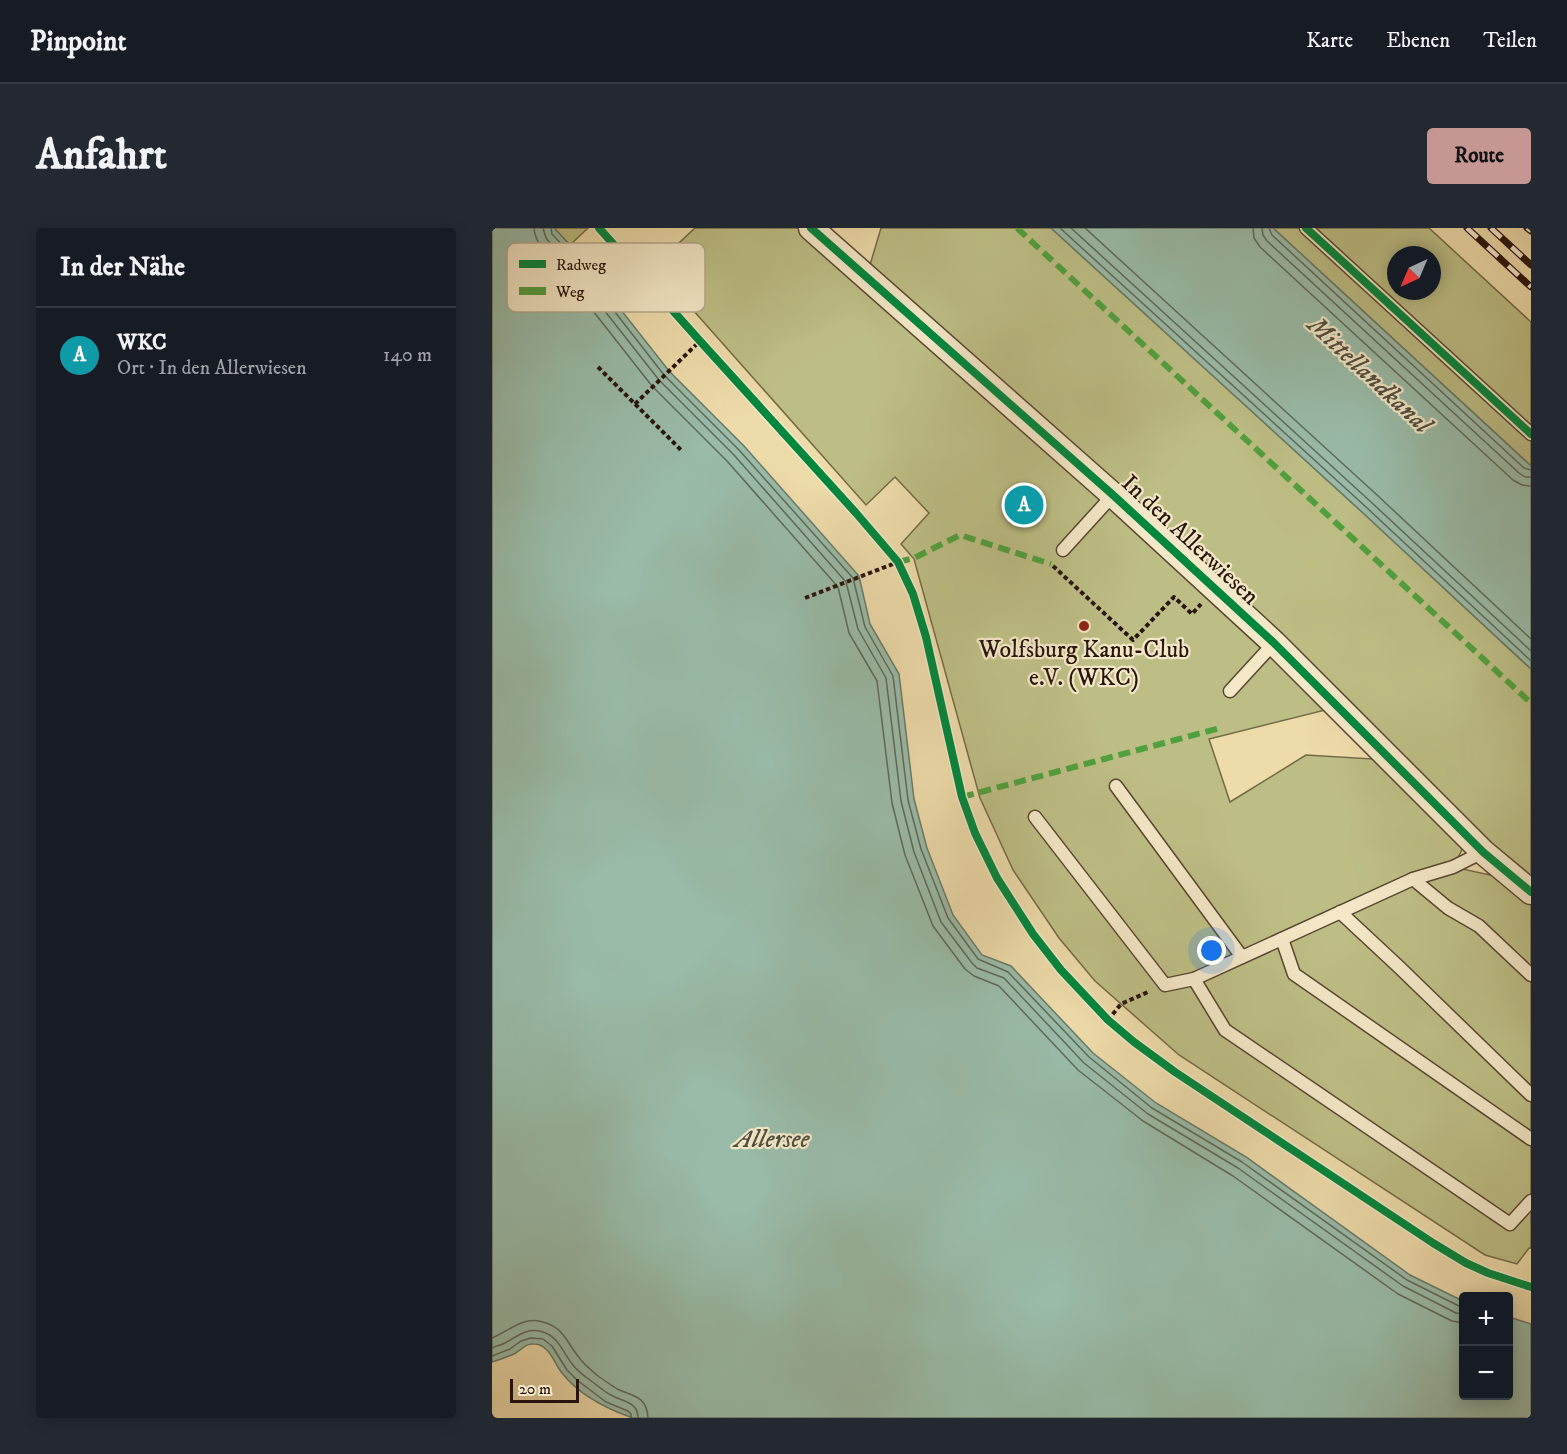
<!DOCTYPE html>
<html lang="de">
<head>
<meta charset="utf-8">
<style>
	body { margin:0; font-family:"IM FELL DW Pica",serif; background:#242831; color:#f1f3f6 }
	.controls { position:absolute; right:18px; bottom:18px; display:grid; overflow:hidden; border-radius:6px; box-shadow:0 3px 15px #0003 }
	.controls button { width:54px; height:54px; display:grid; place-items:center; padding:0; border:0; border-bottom:2px solid #363941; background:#171b24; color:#f1f3f6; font:30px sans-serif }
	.compass { position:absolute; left:895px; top:18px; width:54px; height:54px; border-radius:50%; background:#171b24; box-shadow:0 3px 15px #0003; rotate:224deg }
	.scale { position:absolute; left:18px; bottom:15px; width:69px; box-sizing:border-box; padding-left:6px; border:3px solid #29150b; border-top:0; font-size:16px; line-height:21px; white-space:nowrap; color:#29150b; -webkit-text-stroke:4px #f4e8c8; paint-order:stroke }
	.you { position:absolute; left:720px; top:723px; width:21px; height:21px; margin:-15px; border:4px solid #fff; border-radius:50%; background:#1a73e8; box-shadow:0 0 0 9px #1a73e833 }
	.badge { display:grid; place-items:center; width:39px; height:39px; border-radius:50%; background:#c59692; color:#fff; font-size:20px; font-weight:700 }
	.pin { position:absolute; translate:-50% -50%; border:3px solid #fff; box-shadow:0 2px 6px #0006 }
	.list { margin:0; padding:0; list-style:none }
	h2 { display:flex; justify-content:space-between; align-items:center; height:78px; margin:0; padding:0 24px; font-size:26px }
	h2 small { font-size:20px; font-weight:400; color:#9ea1a6 }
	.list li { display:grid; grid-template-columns:39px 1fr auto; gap:18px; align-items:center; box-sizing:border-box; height:96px; padding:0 24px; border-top:2px solid #363941 }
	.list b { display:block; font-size:22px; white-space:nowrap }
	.list p { margin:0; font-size:20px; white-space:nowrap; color:#9ea1a6 }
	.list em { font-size:20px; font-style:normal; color:#9ea1a6 }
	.map { position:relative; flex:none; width:1039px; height:1190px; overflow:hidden; border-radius:6px }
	header { display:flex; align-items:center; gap:36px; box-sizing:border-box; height:84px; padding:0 30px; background:#171b24; border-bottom:2px solid #363941 }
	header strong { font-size:28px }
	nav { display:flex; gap:33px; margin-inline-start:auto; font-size:21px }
	.intro { display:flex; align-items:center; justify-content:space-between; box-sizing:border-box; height:144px; padding:0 36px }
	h1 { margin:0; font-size:42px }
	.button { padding:15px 27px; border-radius:6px; background:#c59692; color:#111; font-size:21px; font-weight:700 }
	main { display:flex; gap:36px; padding:0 36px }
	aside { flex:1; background:#171b24; border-radius:6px; box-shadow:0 3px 15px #0003 }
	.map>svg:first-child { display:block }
	.green { fill:#bdbe85; stroke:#736a48; stroke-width:1.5; fill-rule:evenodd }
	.water { fill:#99bba8; stroke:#6c7969; stroke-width:1.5 }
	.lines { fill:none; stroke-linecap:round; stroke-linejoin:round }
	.shore { stroke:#61685a; stroke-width:1.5 }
	.lane-casing { stroke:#5a4633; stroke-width:15 }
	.street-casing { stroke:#5a4633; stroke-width:27 }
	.path { stroke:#29150b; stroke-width:4; stroke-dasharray:4.5 3; stroke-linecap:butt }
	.lane { stroke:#f4e8c8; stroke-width:12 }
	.street { stroke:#f4e8c8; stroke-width:24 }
	.rail-casing { stroke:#29150b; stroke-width:7 }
	.rail { stroke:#f4e8c8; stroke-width:4.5; stroke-dasharray:14; stroke-linecap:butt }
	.quiet { stroke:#51a03e; stroke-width:6; stroke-dasharray:12 6; stroke-linecap:butt }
	.cycleway-casing { stroke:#f4e8c8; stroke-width:11 }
	.cycleway { stroke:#00873e; stroke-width:8 }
	.poi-dot { fill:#8f2418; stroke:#f4e8c8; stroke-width:2 }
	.labels { text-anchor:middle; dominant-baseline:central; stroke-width:4.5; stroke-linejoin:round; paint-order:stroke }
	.street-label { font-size:24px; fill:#29150b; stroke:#f4e8c8 }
	.poi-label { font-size:24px; fill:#29150b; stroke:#f4e8c8 }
	.water-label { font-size:26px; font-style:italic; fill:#504f42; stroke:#f4e8c8 }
	.key { fill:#f4e8c8; stroke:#b7a98f; stroke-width:1.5 }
	.key-label { font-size:16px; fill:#29150b }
</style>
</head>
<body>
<header>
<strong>Pinpoint</strong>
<nav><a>Karte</a><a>Ebenen</a><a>Teilen</a></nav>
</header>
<div class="intro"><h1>Anfahrt</h1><a class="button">Route</a></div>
<main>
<aside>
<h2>In der Nähe<small></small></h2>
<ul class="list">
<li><span class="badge" style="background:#0f9aa8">A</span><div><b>WKC</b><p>Ort · In den Allerwiesen</p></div><em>140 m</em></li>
</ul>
</aside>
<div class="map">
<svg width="1039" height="1190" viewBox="0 0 1039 1190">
	<rect width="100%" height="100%" fill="#eedbaa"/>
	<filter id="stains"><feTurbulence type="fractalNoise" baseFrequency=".00333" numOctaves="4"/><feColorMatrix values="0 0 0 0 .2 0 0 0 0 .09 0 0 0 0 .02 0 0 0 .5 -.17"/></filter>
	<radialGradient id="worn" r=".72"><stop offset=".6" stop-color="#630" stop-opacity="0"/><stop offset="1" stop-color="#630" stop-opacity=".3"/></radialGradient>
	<!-- green -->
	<g class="green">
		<polygon points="62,0 96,0 78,17"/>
		<path d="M203,0h133l42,37 11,-37h170l311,284 169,157v579h-2l-12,16 -32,-9 -306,-200 -84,-74 -36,-43 -46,-68 -33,-72 -66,-239 -13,-15 28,-31 -34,-36 -29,28 -212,-239zM833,482l23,21 24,28 -66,-4 -76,47 -21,-63zM971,620l27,27 -37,-8z"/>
		<path d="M781,0h156l102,94v144zM904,27h36v36h-36z"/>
	</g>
	<!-- water -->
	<g class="water">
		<path d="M0,0h62l16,17 99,126 75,75 115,130 11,48 29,50 15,125 13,49 26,67 29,40 29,11 82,87 63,50 90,54 164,118 53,26 1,95h45v-79l22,7v94h-898c-26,-9 -53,-22 -71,-45 -8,-10 -13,-29 -28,-29 -8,-1 -13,6 -20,10 -7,3 -15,6 -22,8z"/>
		<polygon points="559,0 781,0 1039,238 1039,441 870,284"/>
	</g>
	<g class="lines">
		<!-- shore -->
		<g class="shore">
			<path d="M42,0c1,14 10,22 19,32l99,126 75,75 111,126 11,46 28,48 15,122 13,52 28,71 32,43 9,7 25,10 79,84 65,51 90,55 165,118 54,27 12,2"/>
			<polyline points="51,0 54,10 68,26 167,152 242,227 354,354 366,401 394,450 409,573 422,624 449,694 480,735 485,740 512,750 592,835 656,886 746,940 911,1058 964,1085 972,1086"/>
			<polyline points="59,0 60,6 74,21 172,147 247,222 361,350 373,399 401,448 416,572 429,621 456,690 486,731 516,744 597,829 660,880 750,934 915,1052 967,1078 972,1078"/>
			<polyline points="568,0 874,279 1039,433"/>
			<polyline points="579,0 879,274 1039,423"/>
			<polyline points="593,0 885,267 1039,411"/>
			<polyline points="761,0 762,10 768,19 1021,252 1030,257 1039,258"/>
			<polyline points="770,0 771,7 775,13 1027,245 1033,249 1039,249"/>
			<polyline points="777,0 780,7 1032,240 1039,242"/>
			<path d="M0,1110c15,-6 29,-20 47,-17 26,5 27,22 42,39 5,6 11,11 17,16 6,4 13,9 19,13 16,7 30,7 31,29"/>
			<path d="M0,1120c4,-2 9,-3 13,-5 13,-7 22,-16 38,-11 16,5 20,21 30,33 5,7 14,13 21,18 6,5 12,10 19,13 11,6 25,6 25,22"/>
			<polyline points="0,1128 18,1121 29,1113 39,1110 51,1111 60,1118 75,1142 85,1152 114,1174 136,1183 139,1186 139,1190"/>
		</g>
		<defs>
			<g id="lane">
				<polyline points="814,0 1039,206"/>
				<polyline points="571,322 621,267"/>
				<polyline points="738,463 782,415"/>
				<polyline points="624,558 750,729"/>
				<polyline points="543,589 673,757 702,751 921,651 961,639 991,624"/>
				<polyline points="921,651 956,680 987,698 1039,747"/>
				<polyline points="848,684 907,739 1039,867"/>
				<polyline points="790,711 802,746 1039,911"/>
				<polyline points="702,751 733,802 1018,996 1039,973"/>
			</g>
			<polyline id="street" points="319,0 621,267 782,415 991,624 1039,664"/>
		</defs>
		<!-- lane casing -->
		<use href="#lane" class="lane-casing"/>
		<!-- street casing -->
		<use href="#street" class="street-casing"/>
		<!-- path -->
		<g class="path">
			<polyline points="106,139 190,223"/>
			<polyline points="143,176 208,113"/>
			<polyline points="561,338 641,412 682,369 700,386 709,376"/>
			<polyline points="313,370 406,334"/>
			<polyline points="616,792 629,776 656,764"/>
		</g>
		<!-- lane -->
		<use href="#lane" class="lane"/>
		<!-- street -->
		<use href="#street" class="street"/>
		<defs>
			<g id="rail">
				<polyline points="975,0 1039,59"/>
				<polyline points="999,0 1039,37"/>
				<polyline points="1035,0 1039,3"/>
			</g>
		</defs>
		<!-- rail casing -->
		<use href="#rail" class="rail-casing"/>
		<!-- rail -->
		<use href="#rail" class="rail"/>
		<!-- quiet -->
		<g class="quiet">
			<polyline points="525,0 1039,475"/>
			<polyline points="406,334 422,330 468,307 559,336"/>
			<polyline points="470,569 728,500"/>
		</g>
		<defs>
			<g id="cycleway">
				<polyline points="107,0 208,113 364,285 406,334 421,366 434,409 470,569 483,605 505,650 541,706 569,742 616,792 642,814 683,844 941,1015 974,1035 996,1045 1039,1059"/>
				<polyline points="319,0 621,267 782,415 991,624 1039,664"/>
				<polyline points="814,0 1039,206"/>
			</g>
		</defs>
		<!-- cycleway casing -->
		<use href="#cycleway" class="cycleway-casing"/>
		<!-- cycleway -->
		<use href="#cycleway" class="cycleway"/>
	</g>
	<!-- markers -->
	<circle class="poi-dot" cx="592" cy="398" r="6"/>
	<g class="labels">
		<!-- street labels -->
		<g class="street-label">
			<text transform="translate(698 312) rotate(43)">In den Allerwiesen</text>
		</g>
		<!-- poi labels -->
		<g class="poi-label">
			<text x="592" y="422">Wolfsburg Kanu-Club<tspan x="592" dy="28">e.V. (WKC)</tspan></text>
		</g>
		<!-- water labels -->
		<g class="water-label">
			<text transform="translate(877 147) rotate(43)">Mittellandkanal</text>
			<text x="280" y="911">Allersee</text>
		</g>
	</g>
	<!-- legend -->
	<rect x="15" y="15" width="198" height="69" rx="9" class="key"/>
	<rect x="27" y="32" width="27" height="8" fill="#00873e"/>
	<rect x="27" y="59" width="27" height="8" fill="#51a03e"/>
	<g class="key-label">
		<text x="64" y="42">Radweg</text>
		<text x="64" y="69">Weg</text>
	</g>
	<rect width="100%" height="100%" filter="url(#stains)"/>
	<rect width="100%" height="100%" fill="url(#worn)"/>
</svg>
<div class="controls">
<button>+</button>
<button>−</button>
</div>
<svg class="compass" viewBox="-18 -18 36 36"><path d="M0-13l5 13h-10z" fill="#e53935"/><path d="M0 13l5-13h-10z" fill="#9ea1a6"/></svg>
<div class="scale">20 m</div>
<div class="you"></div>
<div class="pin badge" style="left:532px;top:277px;background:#0f9aa8">A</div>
</div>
</main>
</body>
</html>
